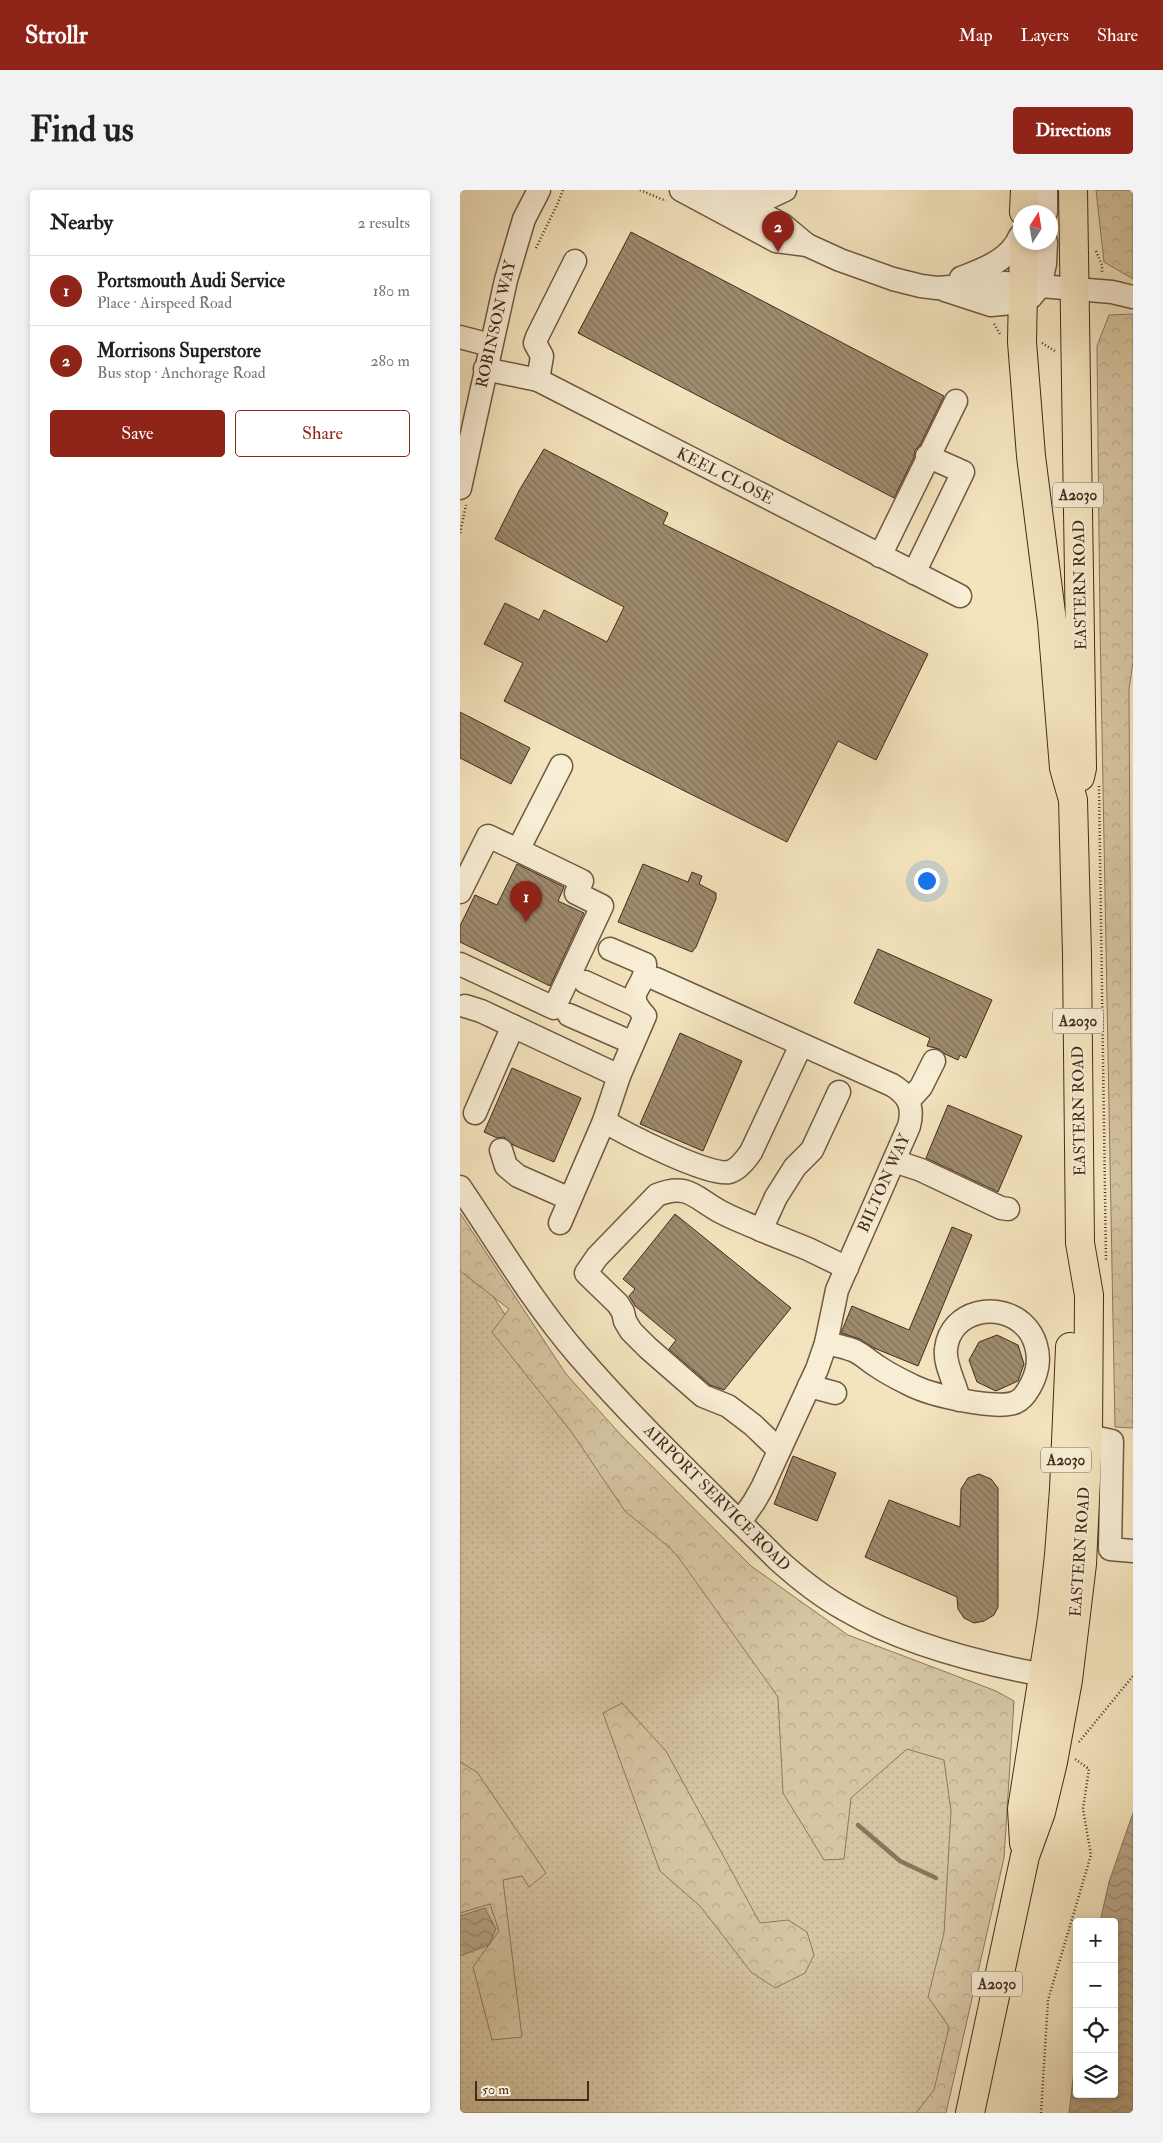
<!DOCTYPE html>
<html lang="en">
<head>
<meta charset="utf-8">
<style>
	body { margin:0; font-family:"IM FELL Double Pica",serif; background:#f2f2f2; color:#222 }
	.controls { position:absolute; right:15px; bottom:15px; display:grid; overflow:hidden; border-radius:5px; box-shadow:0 2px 8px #0003 }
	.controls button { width:45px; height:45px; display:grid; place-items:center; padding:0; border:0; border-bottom:1px solid #e0e0e0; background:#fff; color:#222; font:25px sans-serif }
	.compass { position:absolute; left:553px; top:15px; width:45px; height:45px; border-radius:50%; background:#fff; box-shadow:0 2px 8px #0003; rotate:11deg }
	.scale { position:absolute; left:15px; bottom:12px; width:114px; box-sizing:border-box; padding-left:5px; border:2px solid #432c19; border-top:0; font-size:14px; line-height:18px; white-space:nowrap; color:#432c19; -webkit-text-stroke:4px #f8edd5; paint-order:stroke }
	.you { position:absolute; left:466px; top:690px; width:18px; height:18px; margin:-12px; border:4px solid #fff; border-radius:50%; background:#1a73e8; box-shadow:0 0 0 8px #1a73e833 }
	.badge { display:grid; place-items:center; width:32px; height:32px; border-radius:50%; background:#8f2418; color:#fff; font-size:16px; font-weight:700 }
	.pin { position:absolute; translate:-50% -41px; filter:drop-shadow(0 1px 2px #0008) }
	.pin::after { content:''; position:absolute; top:26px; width:18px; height:15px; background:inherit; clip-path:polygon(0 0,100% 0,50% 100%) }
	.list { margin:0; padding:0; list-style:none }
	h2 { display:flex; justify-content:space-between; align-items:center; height:65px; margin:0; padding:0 20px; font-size:21px }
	h2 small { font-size:16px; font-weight:400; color:#767676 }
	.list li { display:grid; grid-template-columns:32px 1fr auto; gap:15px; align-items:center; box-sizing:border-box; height:70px; padding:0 20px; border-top:1px solid #e0e0e0 }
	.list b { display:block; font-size:19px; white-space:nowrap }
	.list p { margin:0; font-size:16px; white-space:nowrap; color:#767676 }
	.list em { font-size:16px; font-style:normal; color:#767676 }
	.actions { display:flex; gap:10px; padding:15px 20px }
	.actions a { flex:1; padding:11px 0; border:1px solid #8f2418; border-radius:5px; text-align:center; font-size:18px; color:#8f2418 }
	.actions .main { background:#8f2418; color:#fff }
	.icon { flex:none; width:28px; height:28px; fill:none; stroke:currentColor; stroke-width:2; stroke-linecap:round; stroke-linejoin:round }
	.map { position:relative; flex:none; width:673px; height:1923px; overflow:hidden; border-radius:5px }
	header { display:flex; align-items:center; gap:30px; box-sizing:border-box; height:70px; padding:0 25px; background:#8f2418; color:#fff }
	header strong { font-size:24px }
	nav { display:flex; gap:28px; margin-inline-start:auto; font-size:18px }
	.intro { display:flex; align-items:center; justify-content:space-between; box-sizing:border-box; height:120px; padding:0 30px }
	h1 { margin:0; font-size:35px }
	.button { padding:12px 22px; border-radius:5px; background:#8f2418; color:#fff; font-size:18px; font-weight:700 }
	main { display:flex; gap:30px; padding:0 30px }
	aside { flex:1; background:#fff; border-radius:5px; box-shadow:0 2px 8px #0003 }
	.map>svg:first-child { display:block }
	.green { fill:url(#green-dots); stroke:#8c785e }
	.forest { fill:url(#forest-crowns); stroke:#8c785e }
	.water { fill:url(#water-waves); stroke:#89755a }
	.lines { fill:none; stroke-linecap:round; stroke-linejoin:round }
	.stream { stroke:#89755a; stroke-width:4.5 }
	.building { fill:url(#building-back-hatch); stroke:#432c19 }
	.minor-casing { stroke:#6f5a42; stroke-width:25 }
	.major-casing { stroke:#432c19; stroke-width:30 }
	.path { stroke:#432c19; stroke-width:2.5; stroke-dasharray:1 2.5; stroke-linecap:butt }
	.minor { stroke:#f8edd5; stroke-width:22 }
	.major { stroke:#f4e4be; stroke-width:28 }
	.labels { text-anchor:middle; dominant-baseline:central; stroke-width:4; stroke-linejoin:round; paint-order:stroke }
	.shield { fill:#f8edd5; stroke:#796651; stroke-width:1 }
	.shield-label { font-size:15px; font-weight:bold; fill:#432c19 }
	.street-label { font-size:16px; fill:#432c19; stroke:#f8edd5 }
</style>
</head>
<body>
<header>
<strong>Strollr</strong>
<nav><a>Map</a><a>Layers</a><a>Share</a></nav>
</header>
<div class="intro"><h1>Find us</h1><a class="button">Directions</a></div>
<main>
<aside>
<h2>Nearby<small>2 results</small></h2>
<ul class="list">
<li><span class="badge">1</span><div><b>Portsmouth Audi Service</b><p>Place · Airspeed Road</p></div><em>180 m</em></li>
<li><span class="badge">2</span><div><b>Morrisons Superstore</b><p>Bus stop · Anchorage Road</p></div><em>280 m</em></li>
</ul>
<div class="actions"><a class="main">Save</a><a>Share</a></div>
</aside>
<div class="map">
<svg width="673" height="1923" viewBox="0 0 673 1923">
	<defs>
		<pattern id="green-dots" width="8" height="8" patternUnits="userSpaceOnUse" patternTransform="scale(1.25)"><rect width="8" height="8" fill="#d6c5a2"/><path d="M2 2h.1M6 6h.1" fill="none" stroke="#b9a98b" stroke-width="1.8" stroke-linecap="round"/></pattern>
		<pattern id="forest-crowns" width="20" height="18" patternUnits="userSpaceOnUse" patternTransform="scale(1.25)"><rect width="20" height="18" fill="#d6c5a2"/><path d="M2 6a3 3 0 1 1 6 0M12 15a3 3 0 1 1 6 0" fill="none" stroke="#b9a98b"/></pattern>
		<pattern id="water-waves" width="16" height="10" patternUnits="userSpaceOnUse" patternTransform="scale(1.25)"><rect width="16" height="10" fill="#b8a586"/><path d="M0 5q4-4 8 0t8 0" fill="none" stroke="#97876d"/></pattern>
		<pattern id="building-back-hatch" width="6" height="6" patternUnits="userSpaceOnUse" patternTransform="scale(1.25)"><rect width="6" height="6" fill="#9f8c6f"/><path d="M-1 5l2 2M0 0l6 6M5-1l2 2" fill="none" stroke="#83735a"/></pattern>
	</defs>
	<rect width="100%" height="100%" fill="#f4e4be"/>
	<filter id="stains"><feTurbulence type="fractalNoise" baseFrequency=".004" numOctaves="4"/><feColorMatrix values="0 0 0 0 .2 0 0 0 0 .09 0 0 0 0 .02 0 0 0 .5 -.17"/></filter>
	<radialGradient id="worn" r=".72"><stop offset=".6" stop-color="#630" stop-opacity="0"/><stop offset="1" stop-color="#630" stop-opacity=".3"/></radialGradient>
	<!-- green -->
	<polygon class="green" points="0,1056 109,1222 358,1464 531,1515 541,1655 474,1923 0,1923"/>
	<!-- forest -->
	<g class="forest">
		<polygon points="636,0 673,0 673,89 644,72"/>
		<polygon points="673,124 673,472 669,499 673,1238 655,1237 640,436 637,156 649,125"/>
		<polygon points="0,1023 106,1184 162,1246 291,1376 388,1445 536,1501 554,1511 544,1668 486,1923 456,1923 474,1900 489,1837 468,1807 484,1743 491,1621 484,1570 447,1559 391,1608 384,1669 364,1670 323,1603 318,1507 219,1368 210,1358 165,1321 110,1240 32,1142 49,1119 0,1081"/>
		<polygon points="162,1513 206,1561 300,1733 328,1730 347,1742 354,1765 345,1783 315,1798 291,1782 240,1716 200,1681 143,1523"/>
		<polygon points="0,1572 17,1582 86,1683 69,1697 62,1686 43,1690 62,1847 32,1850 13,1777 39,1741 30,1714 0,1723"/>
	</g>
	<!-- water -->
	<g class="water">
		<polygon points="673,1623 673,1923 609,1923 617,1856 617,1904 654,1904 654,1732 640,1732 649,1692"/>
		<polygon points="25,1718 36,1739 29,1755 0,1766 0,1726"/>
	</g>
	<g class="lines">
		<!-- stream -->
		<polyline class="stream" points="398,1635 440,1671 476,1688"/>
	</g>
	<!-- building -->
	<g class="building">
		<polygon points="171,42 484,206 460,255 455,260 454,267 434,308 118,143"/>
		<polygon points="84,259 208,323 203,334 468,464 416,570 378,551 327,652 44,511 63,473 24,454 45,413 79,430 84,420 147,452 164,417 35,349 60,299"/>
		<polygon points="0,522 70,558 51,594 0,568"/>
		<polygon points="57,674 104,697 98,711 124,723 90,796 0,752 0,736 15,705 37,715"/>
		<polygon points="183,674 228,692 232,682 242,686 239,694 256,703 256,709 236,757 232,762 158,732"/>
		<polygon points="418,759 532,810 506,868 500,865 498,870 485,864 479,859 467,856 470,848 394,813"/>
		<polygon points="220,843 282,871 243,961 180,934"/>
		<polygon points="52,878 121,908 94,972 53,955 44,947 37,948 24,942"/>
		<polygon points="488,915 562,946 538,1002 466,968"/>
		<polygon points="215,1024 331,1118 264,1200 250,1195 209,1159 216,1150 175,1116 169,1106 175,1099 163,1089"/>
		<polygon points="492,1037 512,1045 458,1176 414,1158 400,1149 381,1143 392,1116 449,1140"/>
		<polygon points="537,1145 558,1155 564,1174 558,1191 536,1201 517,1192 509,1170 519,1152"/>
		<polygon points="333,1266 376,1283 357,1331 314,1314"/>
		<polygon points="519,1284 531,1289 538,1298 538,1417 534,1425 524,1431 514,1433 504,1428 498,1419 497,1407 405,1367 429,1310 500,1337 501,1299 508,1288"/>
	</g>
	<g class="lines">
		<defs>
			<g id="minor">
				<polyline points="221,0 316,51 347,55"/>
				<polyline points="256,0 323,35 347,55 380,70 433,89 461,96 477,98 545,93 652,102 673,107"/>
				<polyline points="277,8 308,8 325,0"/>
				<polyline points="586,22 586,0"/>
				<path d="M501,88c23,-9 49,-18 59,-42"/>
				<polyline points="485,100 531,115 562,112 571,107 580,96 585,74 586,52"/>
				<polyline points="0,147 30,155"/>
				<polyline points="25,179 78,190 500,406"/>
				<polyline points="78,190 82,166 75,153 77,147 115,71"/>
				<polyline points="0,298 46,90 64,29 79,0"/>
				<polyline points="420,366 496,211"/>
				<polyline points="454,383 503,282 467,266"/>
				<polyline points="0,702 28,646 58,660 101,576"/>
				<polyline points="0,774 94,818 142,716 116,703 122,691 58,660"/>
				<path d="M196,789l236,106c17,10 22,22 17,41l-72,164 -11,53 -9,26 -55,119 -8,14 -14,20"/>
				<polyline points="125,792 175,815"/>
				<path d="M5,816l16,5 138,65 26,-60c-24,-26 2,-26 0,-52l-35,-15"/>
				<polyline points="109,825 173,853"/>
				<polyline points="379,902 352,960 335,977 316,1007 301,1040 348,1059 387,1078"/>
				<polyline points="449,910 461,897 474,871"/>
				<polyline points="15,923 53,836"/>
				<path d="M144,931c20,12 105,56 125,51 9,-2 17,-13 22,-20l50,-107"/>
				<polyline points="41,960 46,976 58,986 110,1009"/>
				<polyline points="434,971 461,980 541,1018 548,1019"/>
				<path d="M0,997c38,56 73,116 118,168 62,72 132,137 199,204 21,19 42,36 67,50 61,36 147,57 216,69"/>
				<polyline points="100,1033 144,931 159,886"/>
				<path d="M301,1040c-13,-6 -27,-11 -40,-18 -25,-13 -33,-30 -64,-17l-60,62 -11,16 32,31 5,8 2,9 6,10 17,17 55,48 25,10 25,19 26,25"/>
				<path d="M366,1153c9,2 20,4 29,8 8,4 14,10 22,15 11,8 24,14 36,20 19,9 85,25 103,16 10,-4 19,-23 21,-34 3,-15 -2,-32 -12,-42 -25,-26 -75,-16 -79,23 -2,16 10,35 13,51"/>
				<polyline points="349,1196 375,1203"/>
				<polyline points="628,1246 652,1251 650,1359 673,1361"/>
			</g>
			<g id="major">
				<polyline points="613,0 622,578 620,587"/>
				<polyline points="564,22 565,0"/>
				<polyline points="564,1653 562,1619 592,1429 599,1365 604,1299 610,1157"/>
				<polyline points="510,1923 565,1666 581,1622 593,1572 608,1490 622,1374 628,1246 629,1105 620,1053 617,765 613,610 604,578 592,431 571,266 562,152 564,52"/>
			</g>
		</defs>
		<!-- minor casing -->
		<use href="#minor" class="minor-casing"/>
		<!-- major casing -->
		<use href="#major" class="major-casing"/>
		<!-- path -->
		<g class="path">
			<polyline points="180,0 206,11"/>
			<polyline points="76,58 98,13 103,0"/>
			<polyline points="636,61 642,75 642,82"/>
			<polyline points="534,134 540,144"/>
			<polyline points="582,153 595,161"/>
			<polyline points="0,343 6,315"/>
			<polyline points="639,596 646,1070"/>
			<polyline points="619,1552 673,1486"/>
			<polyline points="581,1923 588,1810 631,1665 623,1619 629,1579 615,1569"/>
		</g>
		<!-- minor -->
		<use href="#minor" class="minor"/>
		<!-- major -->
		<use href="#major" class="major"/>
	</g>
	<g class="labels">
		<!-- shield labels -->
		<g class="shield">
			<rect x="593" y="292.5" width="50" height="25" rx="4"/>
			<rect x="593" y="818.5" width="50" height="25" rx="4"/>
			<rect x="581" y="1257.5" width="50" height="25" rx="4"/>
			<rect x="512" y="1781.5" width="50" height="25" rx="4"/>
		</g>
		<g class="shield-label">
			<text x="618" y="305">A2030</text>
			<text x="618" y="831">A2030</text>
			<text x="606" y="1270">A2030</text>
			<text x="537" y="1794">A2030</text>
		</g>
		<!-- street labels -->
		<g class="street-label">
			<text transform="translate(36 134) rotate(-77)">ROBINSON WAY</text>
			<text transform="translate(265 286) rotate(27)">KEEL CLOSE</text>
			<text transform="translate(620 395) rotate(-91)">EASTERN ROAD</text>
			<text transform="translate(619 921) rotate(-91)">EASTERN ROAD</text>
			<text transform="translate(424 993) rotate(-66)">BILTON WAY</text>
			<text transform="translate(257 1308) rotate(45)">AIRPORT SERVICE ROAD</text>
			<text transform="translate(620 1362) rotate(-86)">EASTERN ROAD</text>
		</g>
	</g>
	<rect width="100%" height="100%" filter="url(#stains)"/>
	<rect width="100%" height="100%" fill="url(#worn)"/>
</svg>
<div class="controls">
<button>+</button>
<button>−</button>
<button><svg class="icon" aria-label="locate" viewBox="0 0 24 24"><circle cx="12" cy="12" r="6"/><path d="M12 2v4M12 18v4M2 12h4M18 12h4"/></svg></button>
<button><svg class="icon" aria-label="layers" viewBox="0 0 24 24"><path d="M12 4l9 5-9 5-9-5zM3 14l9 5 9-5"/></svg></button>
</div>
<svg class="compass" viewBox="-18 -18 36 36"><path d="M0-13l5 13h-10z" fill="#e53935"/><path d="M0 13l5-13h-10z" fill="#767676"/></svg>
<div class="scale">50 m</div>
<div class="you"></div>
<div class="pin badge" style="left:66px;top:732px">1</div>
<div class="pin badge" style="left:318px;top:62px">2</div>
</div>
</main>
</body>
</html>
